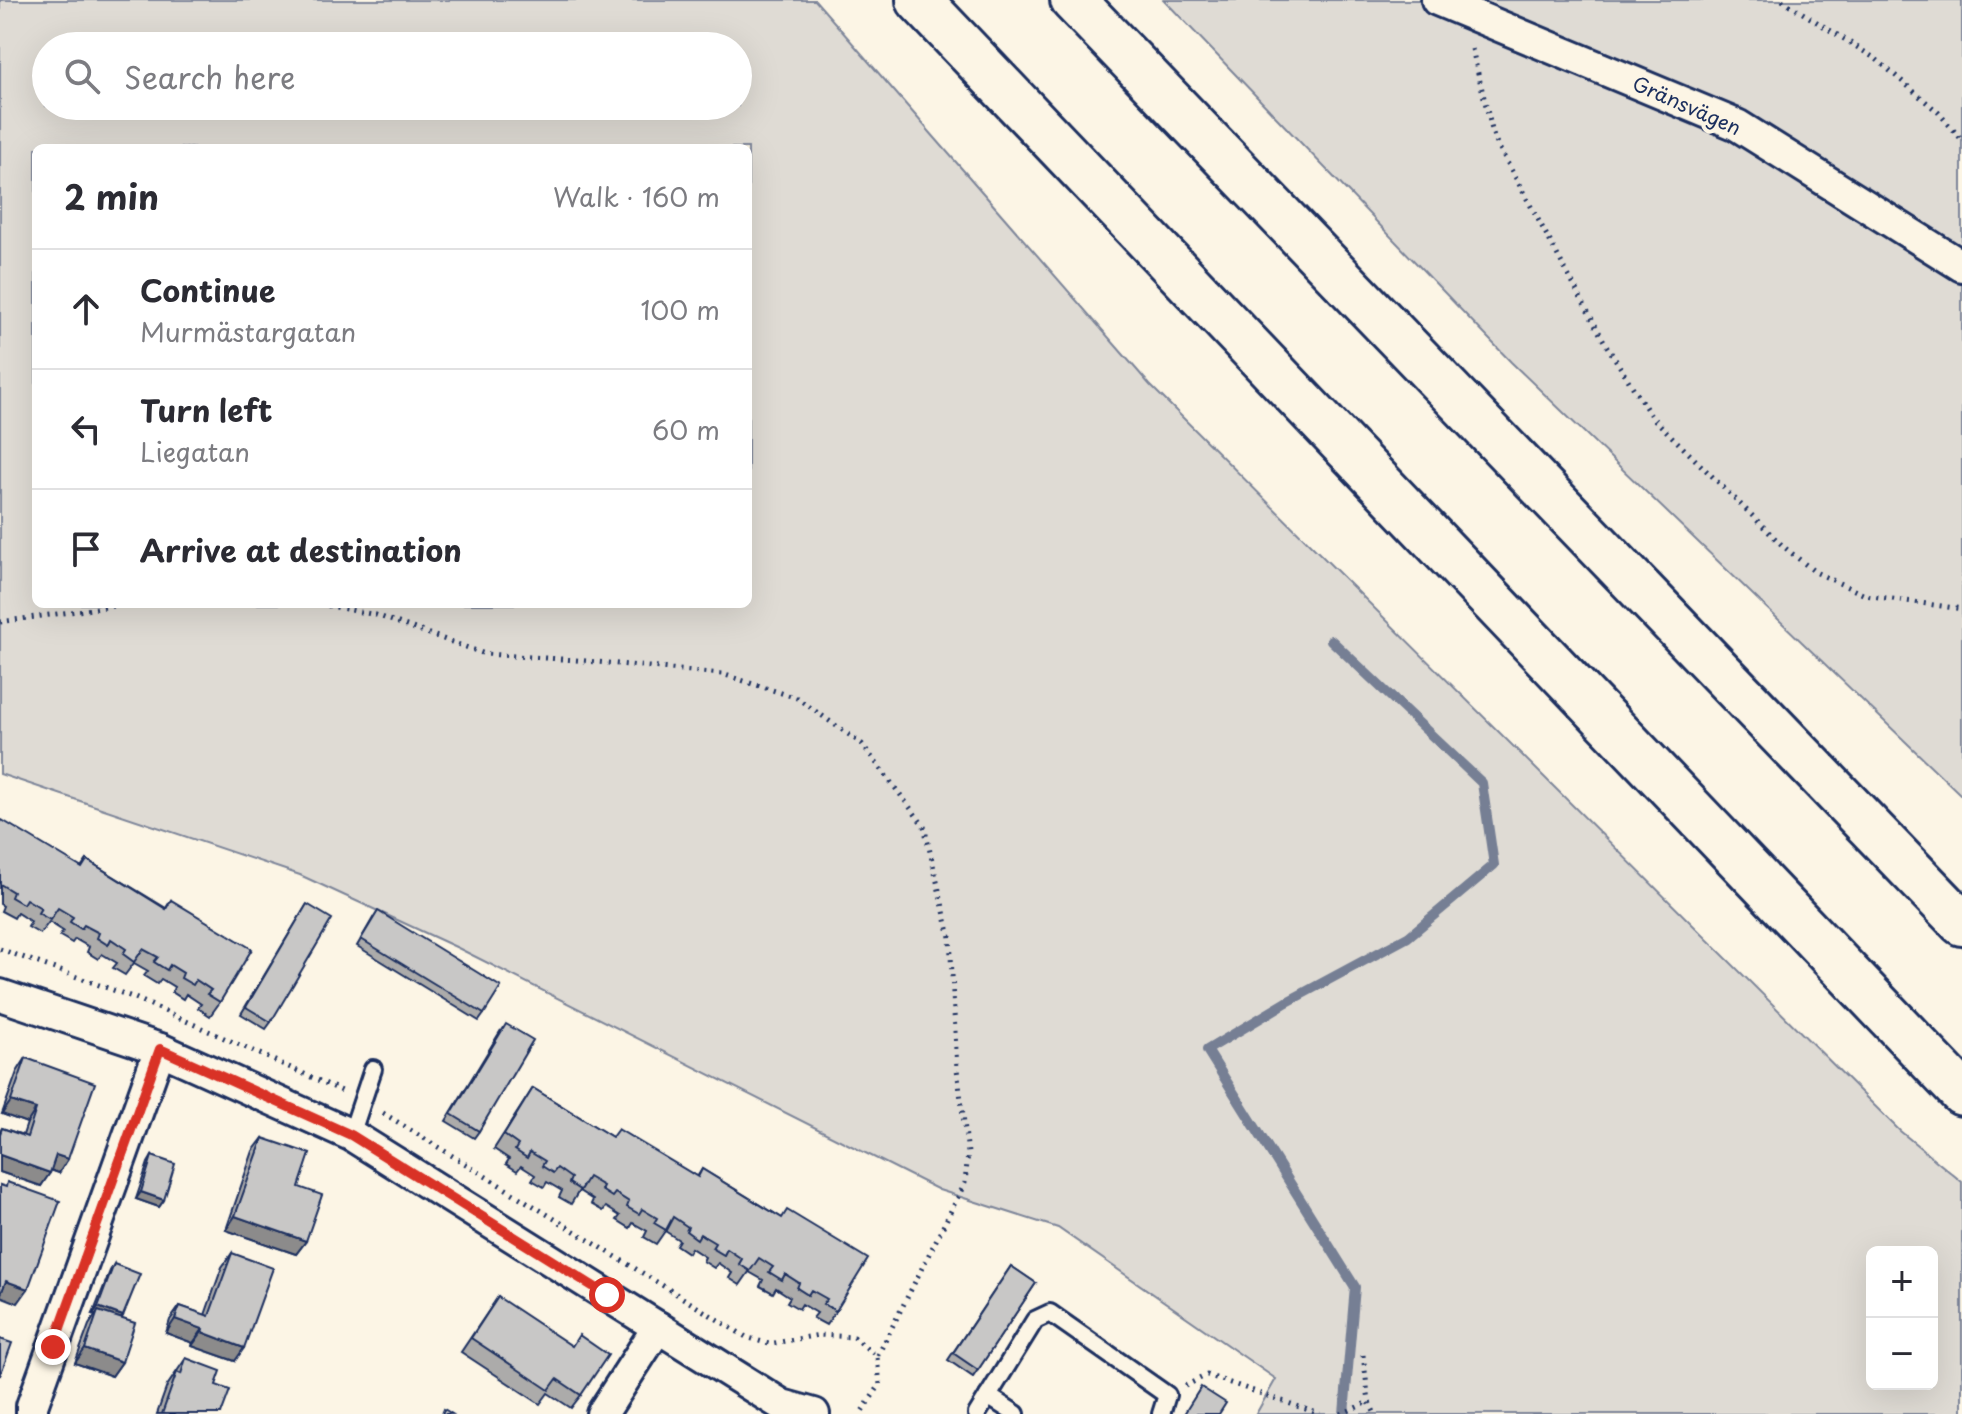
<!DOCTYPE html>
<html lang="en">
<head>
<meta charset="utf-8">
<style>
	body { margin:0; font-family:"Playpen Sans",sans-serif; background:#f7f7f7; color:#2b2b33 }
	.controls { position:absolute; right:24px; bottom:24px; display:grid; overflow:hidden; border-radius:12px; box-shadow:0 8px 32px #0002 }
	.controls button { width:72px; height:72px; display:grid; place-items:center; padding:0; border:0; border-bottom:2px solid #e1e1e2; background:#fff; color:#2b2b33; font:40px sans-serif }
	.stop { position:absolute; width:24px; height:24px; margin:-18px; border:6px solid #d93025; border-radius:50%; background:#fff }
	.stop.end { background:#d93025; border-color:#fff; box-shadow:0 2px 8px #0008 }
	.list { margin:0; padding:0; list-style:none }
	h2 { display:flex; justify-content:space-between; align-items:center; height:104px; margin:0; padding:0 32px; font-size:34px }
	h2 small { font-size:26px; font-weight:400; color:#7c7c81 }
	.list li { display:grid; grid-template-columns:52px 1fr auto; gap:24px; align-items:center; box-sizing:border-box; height:120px; padding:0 32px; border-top:2px solid #e1e1e2 }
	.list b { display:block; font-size:30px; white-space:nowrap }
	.list p { margin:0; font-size:26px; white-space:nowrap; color:#7c7c81 }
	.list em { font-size:26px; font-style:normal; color:#7c7c81 }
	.icon { flex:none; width:44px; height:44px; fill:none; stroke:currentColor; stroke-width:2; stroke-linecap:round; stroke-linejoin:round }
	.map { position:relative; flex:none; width:1962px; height:1414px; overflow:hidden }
	.search { position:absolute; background:#fff; box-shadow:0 8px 32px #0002; left:32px; top:32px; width:720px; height:88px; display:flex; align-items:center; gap:20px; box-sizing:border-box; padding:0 28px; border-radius:44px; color:#7c7c81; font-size:30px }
	.panel { position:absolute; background:#fff; box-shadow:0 8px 32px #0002; left:32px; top:144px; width:720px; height:464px; border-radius:12px }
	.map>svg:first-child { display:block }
	.green { fill:#dfdbd4; stroke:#7d8599; stroke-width:2; fill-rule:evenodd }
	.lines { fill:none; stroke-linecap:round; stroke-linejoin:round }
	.stream { stroke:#767f94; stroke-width:10 }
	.service-casing { stroke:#1b2f5e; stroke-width:22 }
	.minor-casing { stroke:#1b2f5e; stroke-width:36 }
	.motorway-casing { stroke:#1b2f5e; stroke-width:50 }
	.path { stroke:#1b2f5e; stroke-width:5; stroke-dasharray:2 6; stroke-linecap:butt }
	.service { stroke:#fcf5e5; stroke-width:16 }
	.minor { stroke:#fcf5e5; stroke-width:30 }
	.motorway { stroke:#fcf5e5; stroke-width:44 }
	.wall { fill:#acabaa; stroke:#1b2f5e; stroke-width:2 }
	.shaded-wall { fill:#8c8b8b; stroke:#1b2f5e; stroke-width:2 }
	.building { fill:#c8c7c6; stroke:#1b2f5e; stroke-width:2 }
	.route { stroke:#d93025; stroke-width:10 }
	.labels { text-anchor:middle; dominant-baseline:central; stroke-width:8; stroke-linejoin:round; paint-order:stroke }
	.street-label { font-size:20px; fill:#1b2f5e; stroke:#fcf5e5 }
</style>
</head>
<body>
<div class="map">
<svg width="1962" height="1414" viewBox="0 0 1962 1414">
	<rect width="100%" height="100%" fill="#fcf5e5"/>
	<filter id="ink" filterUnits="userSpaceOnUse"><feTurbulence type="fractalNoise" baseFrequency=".0125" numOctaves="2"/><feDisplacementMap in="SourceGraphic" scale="16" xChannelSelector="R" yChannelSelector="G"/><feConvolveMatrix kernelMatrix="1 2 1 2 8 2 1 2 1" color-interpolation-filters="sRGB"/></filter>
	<g filter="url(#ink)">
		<!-- green -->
		<g class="green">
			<path d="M0,0h815l335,385 750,746 62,51v232h-706l20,-35 -218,-151 -119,-38 -481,-242 -158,-73 -300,-101zM738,46v60h-692v-60zM36,148h712v456h-712zM1932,1252v132h-60v-132z"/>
			<polygon points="1164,0 1962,0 1962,796 1511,362"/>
		</g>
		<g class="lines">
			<!-- stream -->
			<polyline class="stream" points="1331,640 1482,783 1494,865 1408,937 1287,1002 1207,1050 1355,1287 1344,1414"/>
			<defs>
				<g id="service">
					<polyline points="351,1135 373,1069"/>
					<polyline points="988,1396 1016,1414"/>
					<polyline points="977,1414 1035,1320 1050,1313 1167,1395 1161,1414"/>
				</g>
				<g id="minor">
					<polyline points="1437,0 1737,125 1962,266"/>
					<polyline points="0,995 160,1049 351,1135 782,1405 814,1414"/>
					<polyline points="32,1414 32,1406 160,1049"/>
					<polyline points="602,1414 658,1327"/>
				</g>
				<g id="motorway">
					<polyline points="919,0 1962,1093"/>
					<polyline points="1073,0 1962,923"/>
				</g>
			</defs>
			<!-- service casing -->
			<use href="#service" class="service-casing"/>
			<!-- minor casing -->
			<use href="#minor" class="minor-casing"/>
			<!-- motorway casing -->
			<use href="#motorway" class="motorway-casing"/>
			<!-- path -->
			<g class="path">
				<polyline points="1782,0 1876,59 1938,112 1962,140"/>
				<polyline points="1472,49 1494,138 1605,343 1651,416 1784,547 1815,572 1865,595 1962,609"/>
				<polyline points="320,604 376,615 485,654 576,660 722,674 797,698 862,744 924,826 950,937 957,1069 968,1153 965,1183 877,1357"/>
				<polyline points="0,622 127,604"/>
				<polyline points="0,949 135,998 342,1091"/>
				<polyline points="383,1113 746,1337 769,1344 819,1335 854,1337 877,1357 880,1385 860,1414"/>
				<polyline points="1363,1355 1369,1402 1375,1414"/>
				<polyline points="1185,1386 1207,1375 1320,1414"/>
				<polyline points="1341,1414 1369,1402"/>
			</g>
			<!-- service -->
			<use href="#service" class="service"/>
			<!-- minor -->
			<use href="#minor" class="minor"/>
			<!-- motorway -->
			<use href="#motorway" class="motorway"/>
		</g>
		<!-- wall -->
		<g class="wall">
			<polygon points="0,823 81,868 87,860 166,908 171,900 220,1002 210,1016 198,1008 201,1004 186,994 183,999 172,992 174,987 161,979 157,984 144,976 148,971 134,963 125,975 113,968 117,963 102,954 98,959 87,952 89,947 75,939 72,943 60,936 63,931 49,922 40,934 28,927 31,922 17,913 14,918 1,911 3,906 0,904"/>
			<polygon points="307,904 271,1022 266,1029 241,1014"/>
			<polygon points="373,918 484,1014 479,1021 357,946"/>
			<polygon points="501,1030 479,1131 474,1138 446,1121"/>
			<polygon points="26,1058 68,1159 59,1173 51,1170 41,1186 0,1172 0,1131 2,1128 23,1135 27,1123 2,1114 17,1072"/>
			<polygon points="533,1088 612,1137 697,1177 702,1169 782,1218 836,1311 826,1325 813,1318 817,1313 802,1304 799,1309 787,1302 790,1297 776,1288 773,1293 760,1286 763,1280 749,1272 740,1285 729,1278 732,1273 718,1263 714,1268 703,1261 705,1257 691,1248 688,1253 676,1245 679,1240 665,1231 656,1244 644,1237 647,1231 633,1223 630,1228 617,1220 620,1216 606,1207 603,1211 591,1204 593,1200 579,1191 571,1204 559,1197 562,1191 547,1182 544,1187 532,1180 535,1175 521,1166 517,1171 506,1164 509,1159 494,1149"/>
			<polygon points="263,1138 306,1241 296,1254 226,1230 253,1151"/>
			<polygon points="152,1156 164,1200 159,1207 136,1199 148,1163"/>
			<polygon points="232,1253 235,1361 192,1346 193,1343 166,1333 170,1320 180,1306 205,1315 222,1267"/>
			<polygon points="114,1264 123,1316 121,1319 122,1362 112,1376 75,1363 89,1325 96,1314 93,1314 110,1271"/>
			<polygon points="1011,1266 1036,1283 973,1377 948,1360"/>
			<polygon points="498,1297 581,1395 571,1408 548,1393 540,1404 461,1352"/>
			<polygon points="186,1358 216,1385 221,1414 157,1414 167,1386"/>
		</g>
		<!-- shaded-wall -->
		<g class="shaded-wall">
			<polygon points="11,1101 36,1109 27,1123 2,1114"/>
			<polygon points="0,1155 50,1173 41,1186 0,1172"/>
			<polygon points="56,1155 68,1159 59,1173 47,1169"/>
			<polygon points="141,1192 164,1200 159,1207 136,1199"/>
			<polygon points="235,1216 306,1241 296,1254 226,1230"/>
			<polygon points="6,1281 28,1289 18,1303 0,1296"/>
			<polygon points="98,1307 123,1316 118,1323 98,1311 96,1315 93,1314"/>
			<polygon points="175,1319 203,1329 193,1343 166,1333"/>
			<polygon points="202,1332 244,1348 235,1361 192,1346"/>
			<polygon points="85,1349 122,1362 112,1376 75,1363"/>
		</g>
		<!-- building -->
		<g class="building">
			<polygon points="2,820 82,868 87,860 166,909 171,900 252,949 220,1002 207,994 211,990 196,980 193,985 181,978 183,973 170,965 167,970 154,962 158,957 143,949 134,962 123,954 126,949 111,939 108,945 97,938 99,933 84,925 81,929 70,922 73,917 58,908 50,920 38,913 41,908 26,899 23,904 11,897 13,892 0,884 0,823"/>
			<polygon points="307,904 332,919 271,1022 246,1007"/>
			<polygon points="378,911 501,987 484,1014 361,939"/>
			<polygon points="506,1024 533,1040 479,1131 451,1114"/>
			<polygon points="26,1058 95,1083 68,1159 56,1155 50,1173 0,1155 0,1134 2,1128 27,1137 36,1109 11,1101"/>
			<polygon points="533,1088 612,1137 618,1129 698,1177 702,1169 782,1218 787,1210 868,1259 836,1311 823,1304 827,1299 811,1290 808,1295 797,1288 799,1283 785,1274 782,1280 769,1272 773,1267 759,1258 750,1271 739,1264 742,1259 727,1249 724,1255 712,1248 715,1243 700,1234 697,1239 686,1231 688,1227 673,1217 666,1230 654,1223 657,1218 642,1209 639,1214 627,1207 629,1202 615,1193 612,1197 601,1190 603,1186 588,1177 580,1190 569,1183 571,1178 557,1168 553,1173 542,1166 545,1161 530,1152 527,1158 515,1150 518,1145 504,1135"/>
			<polygon points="263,1138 310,1154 299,1187 322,1195 306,1241 235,1216"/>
			<polygon points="152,1156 175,1164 164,1200 141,1192"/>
			<polygon points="7,1182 60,1201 28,1289 6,1281 0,1296 0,1185 6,1187"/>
			<polygon points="232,1253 273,1268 244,1348 202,1332 203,1329 175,1319 180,1306 209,1316"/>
			<polygon points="114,1264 140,1274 123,1316 98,1307"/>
			<polygon points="1011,1266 1036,1283 978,1370 953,1353"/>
			<polygon points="498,1297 572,1346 579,1335 608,1355 581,1395 557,1379 549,1390 471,1338"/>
			<polygon points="98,1311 135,1323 122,1362 85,1349"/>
			<polygon points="0,1339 12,1343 0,1376"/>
			<polygon points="186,1358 221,1371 216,1385 230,1390 221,1414 162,1414 177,1372 181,1374"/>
			<polygon points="1201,1387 1226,1403 1219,1414 1184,1414"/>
			<polygon points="444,1409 452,1414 442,1414"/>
		</g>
	</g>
	<g class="lines" filter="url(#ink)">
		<!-- route -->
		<polyline class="route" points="53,1347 160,1049 351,1135 607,1295"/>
	</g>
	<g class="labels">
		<!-- street labels -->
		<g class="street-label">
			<text transform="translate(1687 105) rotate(24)">Gränsvägen</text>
		</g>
	</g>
</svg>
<div class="controls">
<button>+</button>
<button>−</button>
</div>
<div class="stop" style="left:607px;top:1295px"></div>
<div class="stop end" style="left:53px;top:1347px"></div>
<div class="search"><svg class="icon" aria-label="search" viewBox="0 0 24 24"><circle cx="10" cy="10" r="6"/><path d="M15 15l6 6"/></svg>Search here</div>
<section class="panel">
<h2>2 min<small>Walk · 160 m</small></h2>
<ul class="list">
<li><svg class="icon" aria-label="ahead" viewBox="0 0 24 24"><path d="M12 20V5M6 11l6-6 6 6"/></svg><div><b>Continue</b><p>Murmästargatan</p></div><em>100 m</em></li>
<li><svg class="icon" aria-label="left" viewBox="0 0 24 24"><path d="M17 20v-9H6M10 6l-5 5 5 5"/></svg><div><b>Turn left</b><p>Liegatan</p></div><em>60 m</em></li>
<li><svg class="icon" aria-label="arrive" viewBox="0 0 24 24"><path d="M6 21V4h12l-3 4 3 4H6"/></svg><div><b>Arrive at destination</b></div></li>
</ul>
</section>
</div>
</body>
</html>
